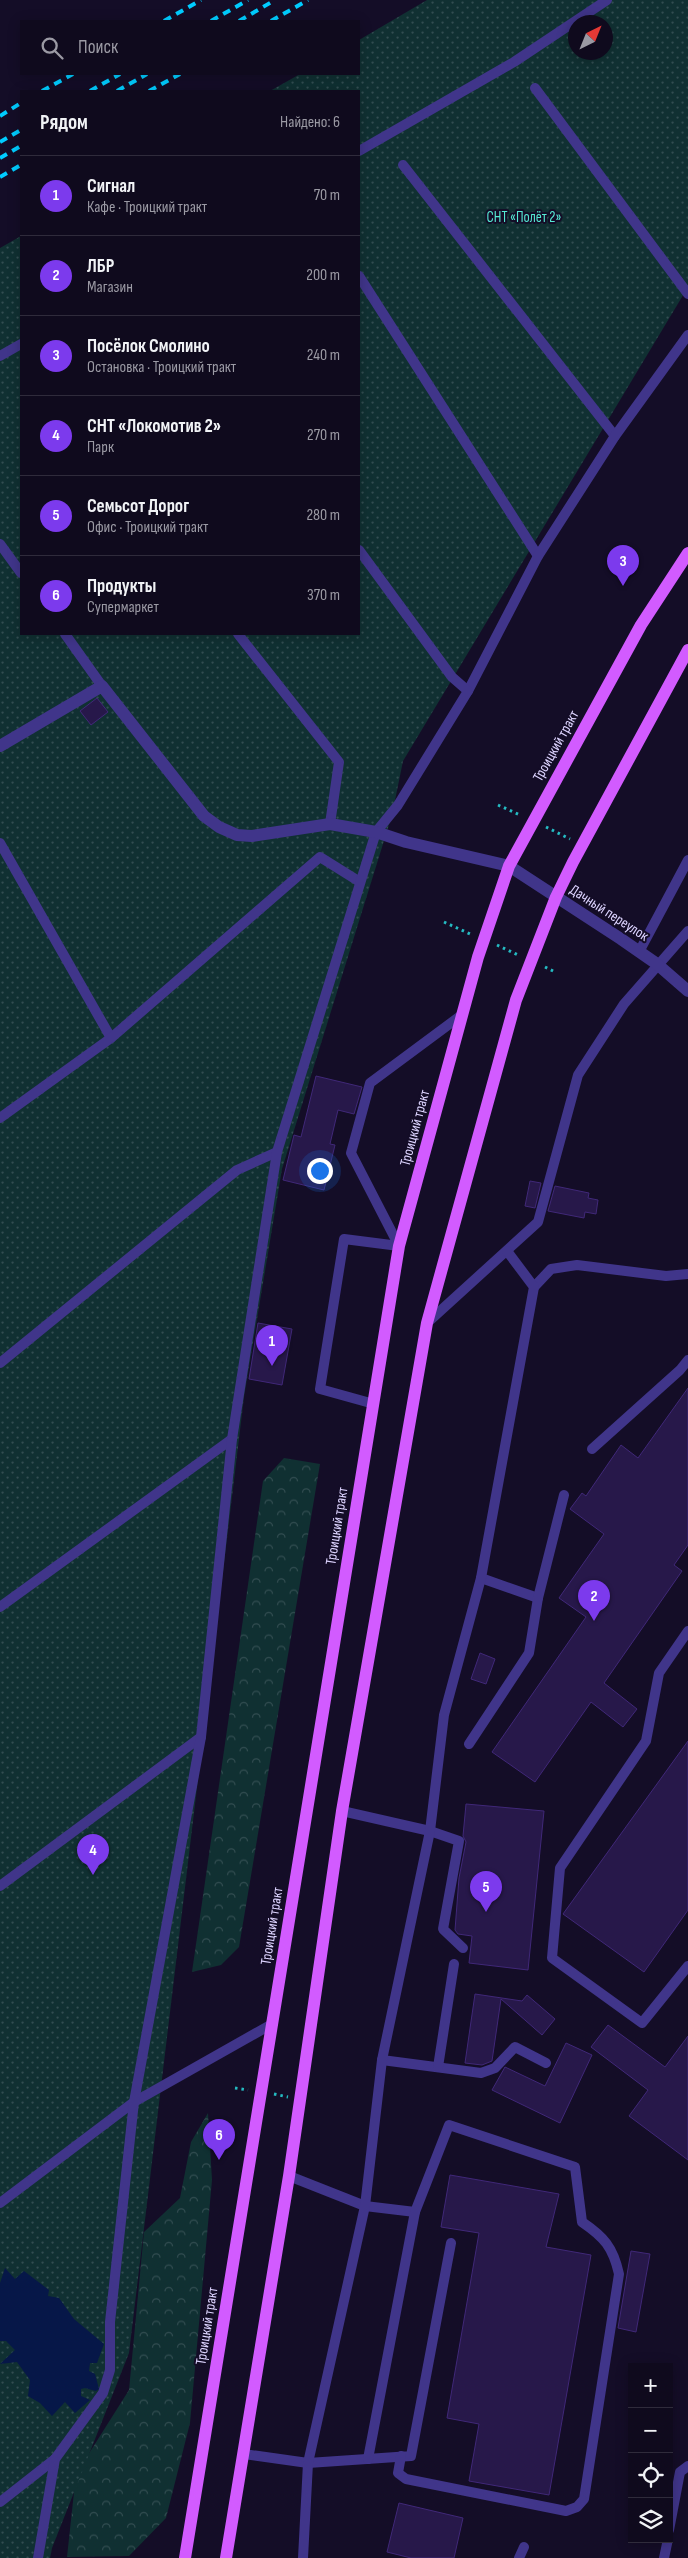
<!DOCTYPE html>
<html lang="ru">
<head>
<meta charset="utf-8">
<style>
	body { margin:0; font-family:"Sofia Sans Condensed",sans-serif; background:#181326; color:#f1f3f6 }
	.controls { position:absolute; right:15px; bottom:15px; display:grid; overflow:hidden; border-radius:0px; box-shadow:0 2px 12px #0003 }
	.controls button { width:45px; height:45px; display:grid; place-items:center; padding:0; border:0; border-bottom:1px solid #2f2b3b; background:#0f0a1d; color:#f1f3f6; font:25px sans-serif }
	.compass { position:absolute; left:568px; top:15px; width:45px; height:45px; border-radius:50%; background:#0f0a1d; box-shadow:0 2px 12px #0003; rotate:43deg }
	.you { position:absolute; left:319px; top:1170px; width:18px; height:18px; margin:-12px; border:4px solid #fff; border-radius:50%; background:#1a73e8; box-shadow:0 0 0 8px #1a73e833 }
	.badge { display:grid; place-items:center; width:32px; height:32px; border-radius:50%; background:#7c3aed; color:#fff; font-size:16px; font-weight:700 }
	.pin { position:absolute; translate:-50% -41px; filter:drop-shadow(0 1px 2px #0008) }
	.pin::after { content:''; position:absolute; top:26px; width:18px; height:15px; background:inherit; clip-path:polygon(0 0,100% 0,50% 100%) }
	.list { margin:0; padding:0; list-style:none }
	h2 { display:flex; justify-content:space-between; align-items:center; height:65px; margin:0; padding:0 20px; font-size:21px }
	h2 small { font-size:16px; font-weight:400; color:#9b9aa4 }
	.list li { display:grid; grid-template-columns:32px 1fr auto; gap:15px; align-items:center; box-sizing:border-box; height:80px; padding:0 20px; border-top:1px solid #2f2b3b }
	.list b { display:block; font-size:19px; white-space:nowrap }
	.list p { margin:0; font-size:16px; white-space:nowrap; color:#9b9aa4 }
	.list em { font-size:16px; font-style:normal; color:#9b9aa4 }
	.icon { flex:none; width:28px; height:28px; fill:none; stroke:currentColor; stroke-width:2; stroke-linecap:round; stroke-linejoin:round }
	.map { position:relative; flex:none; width:688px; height:2558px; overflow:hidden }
	.search { position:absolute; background:#0f0a1d; box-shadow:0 2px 12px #0003; left:20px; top:20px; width:340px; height:55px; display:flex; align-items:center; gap:12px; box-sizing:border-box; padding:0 18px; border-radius:0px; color:#9b9aa4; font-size:19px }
	.panel { position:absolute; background:#0f0a1d; box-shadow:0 2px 12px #0003; left:20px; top:90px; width:340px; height:545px; border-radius:0px }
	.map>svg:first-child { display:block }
	.forest { fill:url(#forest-crowns) }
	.garden { fill:url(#garden-dots); fill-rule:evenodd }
	.water { fill:#061748 }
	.building { fill:#27184a; stroke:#402878 }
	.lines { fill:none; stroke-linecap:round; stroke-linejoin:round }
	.path { stroke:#25bbc2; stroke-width:3; stroke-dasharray:2.5 4; stroke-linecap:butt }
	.lane { stroke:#40358a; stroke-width:10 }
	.street { stroke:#40358a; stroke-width:12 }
	.primary { stroke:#d25bff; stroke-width:12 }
	.rail { stroke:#0cf; stroke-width:4; stroke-dasharray:8 6; stroke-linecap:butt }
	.labels { text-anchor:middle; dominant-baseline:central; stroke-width:4; stroke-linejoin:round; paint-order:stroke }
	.park-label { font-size:15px; fill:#55e9d3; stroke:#140d27 }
	.street-label { font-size:15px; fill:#ddd4ff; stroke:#140d27 }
</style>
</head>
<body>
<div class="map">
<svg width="688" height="2558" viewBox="0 0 688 2558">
	<defs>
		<pattern id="forest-crowns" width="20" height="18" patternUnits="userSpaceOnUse" patternTransform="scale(1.25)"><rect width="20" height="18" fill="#103032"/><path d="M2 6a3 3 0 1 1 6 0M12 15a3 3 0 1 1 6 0" fill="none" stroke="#324d51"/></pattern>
		<pattern id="garden-dots" width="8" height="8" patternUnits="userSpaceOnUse" patternTransform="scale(1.25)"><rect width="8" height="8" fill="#103032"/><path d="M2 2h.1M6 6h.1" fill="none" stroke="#324d51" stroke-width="1.8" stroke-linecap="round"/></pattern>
	</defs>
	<rect width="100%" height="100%" fill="#140d27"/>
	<!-- forest -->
	<g class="forest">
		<polygon points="284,1458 320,1464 239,1947 221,1965 192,1972 263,1481"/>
		<polygon points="208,2113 212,2180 190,2423 166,2518 129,2556 67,2557 76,2474 129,2390 144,2232 180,2198 191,2142"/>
	</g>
	<!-- garden -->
	<path class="garden" d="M427,0h261v287l-285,474 -11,54 -110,354 -38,228 -115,956 -77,195 -2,10h-50v-2310l21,-12v398h338v-543h-89l30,-17h59v-34zM576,22h30v30h-30z"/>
	<!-- water -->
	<polygon class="water" points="5,2268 15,2279 24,2271 49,2290 48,2296 59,2298 74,2319 104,2344 97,2363 90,2363 89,2371 95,2374 99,2389 96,2391 85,2388 81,2389 81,2396 90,2400 75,2413 65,2402 52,2416 40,2403 28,2396 30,2380 17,2362 0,2364 15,2350 6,2341 0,2341 0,2283"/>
	<!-- building -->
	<g class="building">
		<polygon points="97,698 108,712 91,725 80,711"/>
		<polygon points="316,1076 362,1087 354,1114 338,1110 330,1144 335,1145 324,1190 283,1180 294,1135 301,1137"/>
		<polygon points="530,1181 541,1183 535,1208 525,1206"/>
		<polygon points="555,1186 589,1193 588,1198 598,1200 596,1214 585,1212 584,1218 548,1211"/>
		<polygon points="258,1323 292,1329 282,1385 249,1379"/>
		<polygon points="688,1388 688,1545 674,1565 682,1571 604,1683 637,1709 623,1727 591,1702 535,1782 492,1752 586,1617 559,1598 604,1534 570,1509 582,1493 586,1496 621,1445 638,1458"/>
		<polygon points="480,1653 495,1659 486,1684 471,1679"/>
		<polygon points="688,1741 688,1910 644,1972 563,1914"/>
		<polygon points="466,1804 544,1811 528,1970 469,1963 472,1936 458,1934 455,1930 459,1878 466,1842 463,1836"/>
		<polygon points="475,1994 522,2001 527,1995 555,2019 542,2035 501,1999 492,2061 482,2065 465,2063"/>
		<polygon points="608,2025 665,2067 688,2036 688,2160 629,2116 648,2090 591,2047"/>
		<polygon points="566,2043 592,2055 560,2123 492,2090 505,2067 545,2086"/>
		<polygon points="450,2175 559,2194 546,2247 591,2255 549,2495 469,2481 479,2424 447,2418 479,2233 441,2227"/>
		<polygon points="631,2251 650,2254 636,2332 618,2328"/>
		<polygon points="399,2503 463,2518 454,2558 411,2558 387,2552"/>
	</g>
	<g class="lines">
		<!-- path -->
		<g class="path">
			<polyline points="498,805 520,815"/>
			<polyline points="546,827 570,839"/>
			<polyline points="444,922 470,934"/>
			<polyline points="497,945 518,955"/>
			<polyline points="545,967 555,972"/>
			<polyline points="235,2088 248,2090"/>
			<polyline points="274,2094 288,2097"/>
		</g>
		<!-- lane -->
		<g class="lane">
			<polyline points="535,88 688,294"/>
			<polyline points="359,151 514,62 607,0"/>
			<polyline points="403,165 615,436"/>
			<polyline points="359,276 538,556"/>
			<polyline points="0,356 21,344"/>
			<polyline points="0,544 21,573"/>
			<polyline points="65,634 102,686"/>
			<polyline points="238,634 339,762 330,824"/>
			<polyline points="468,691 538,556 615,436 688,335"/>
			<polyline points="0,843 111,1038"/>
			<polyline points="639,952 688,860"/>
			<polyline points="0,1118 111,1038 320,857 360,882"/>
			<polyline points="399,1246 351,1153 370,1083 463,1014"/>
			<polyline points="534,1287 551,1269 577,1265 666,1276 688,1274"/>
			<polyline points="427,1323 538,1222 578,1075 624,1004 688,931"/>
			<polyline points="0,1363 237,1170 277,1152"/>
			<polyline points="374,1404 320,1389 344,1239 399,1246"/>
			<polyline points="592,1449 680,1370 688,1360"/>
			<polyline points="481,1578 538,1598"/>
			<polyline points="0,1607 232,1439"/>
			<polyline points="688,1631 659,1673 646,1741 560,1868 552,1958 642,2023 688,1966"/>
			<polyline points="469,1744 529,1653 538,1598 564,1495"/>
			<polyline points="342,1811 430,1831 459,1841 443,1929 463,1948"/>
			<polyline points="0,1886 201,1737"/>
			<polyline points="382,2060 481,2073 495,2068 515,2047 546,2063"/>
			<polyline points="438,2067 454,1964"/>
			<polyline points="289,2176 365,2206 415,2212"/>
			<polyline points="0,2203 134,2102 272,2024"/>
			<polyline points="244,2454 308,2463 411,2456 451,2243"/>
			<path d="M368,2459l47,-247 34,-87 126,42 7,55c22,15 31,25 37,52l-35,225 -7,8 -11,4 -160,-32 -8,-6 3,-17"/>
			<polyline points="0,2502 55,2459"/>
			<polyline points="669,2530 680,2472 688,2466"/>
			<polyline points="38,2558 55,2459 103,2393 110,2370 110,2322 134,2102 201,1737 232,1439 277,1152 376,832 398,805 468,691 452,677 359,550"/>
			<polyline points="303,2558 308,2463 365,2206 382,2060 430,1831 444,1715 481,1578 534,1287 507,1251"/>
			<polyline points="519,2558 524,2547"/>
			<polyline points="664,2558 668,2539"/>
		</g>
		<!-- street -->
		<polyline class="street" points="0,746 102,686 204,816 219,827 237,835 252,836 330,824 376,832 406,842 509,866 621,939 657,964 688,991"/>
		<!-- primary -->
		<g class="primary">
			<polyline points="185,2558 399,1246 478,957 509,866 641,625 688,553"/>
			<polyline points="226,2558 289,2176 342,1811 427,1323 516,1000 556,897 573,862 688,650"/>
		</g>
		<!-- rail -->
		<g class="rail">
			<polyline points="164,21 201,0"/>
			<polyline points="211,21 248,0"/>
			<polyline points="239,21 275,0"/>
			<polyline points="271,21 308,0"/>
			<polyline points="42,91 73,74"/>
			<polyline points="90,91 120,74"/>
			<polyline points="117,91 147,74"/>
			<polyline points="149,91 180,74"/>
			<polyline points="0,116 21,103"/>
			<polyline points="0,142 21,130"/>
			<polyline points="0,158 21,146"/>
			<polyline points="0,177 21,165"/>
		</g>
	</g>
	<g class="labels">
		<!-- park labels -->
		<g class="park-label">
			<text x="524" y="217">СНТ «Полёт 2»</text>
		</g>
		<!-- street labels -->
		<g class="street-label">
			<text transform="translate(556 746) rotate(-61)">Троицкий тракт</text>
			<text transform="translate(609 913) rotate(33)">Дачный переулок</text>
			<text transform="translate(415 1128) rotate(-75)">Троицкий тракт</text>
			<text transform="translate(337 1526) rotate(-81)">Троицкий тракт</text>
			<text transform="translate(272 1926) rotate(-81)">Троицкий тракт</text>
			<text transform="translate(207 2326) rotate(-81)">Троицкий тракт</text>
		</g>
	</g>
</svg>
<div class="controls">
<button>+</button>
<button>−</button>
<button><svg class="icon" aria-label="locate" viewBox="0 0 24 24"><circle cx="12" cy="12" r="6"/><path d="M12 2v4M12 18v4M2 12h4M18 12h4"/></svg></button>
<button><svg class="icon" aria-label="layers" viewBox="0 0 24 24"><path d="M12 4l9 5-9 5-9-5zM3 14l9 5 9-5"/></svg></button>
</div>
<svg class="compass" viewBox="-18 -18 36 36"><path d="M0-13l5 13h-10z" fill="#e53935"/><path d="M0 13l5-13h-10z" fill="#9b9aa4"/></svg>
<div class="you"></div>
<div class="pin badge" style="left:272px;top:1366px">1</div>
<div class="pin badge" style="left:594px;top:1621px">2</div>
<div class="pin badge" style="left:623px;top:586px">3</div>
<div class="pin badge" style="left:93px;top:1875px">4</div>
<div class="pin badge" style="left:486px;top:1912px">5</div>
<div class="pin badge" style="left:219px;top:2160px">6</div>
<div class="search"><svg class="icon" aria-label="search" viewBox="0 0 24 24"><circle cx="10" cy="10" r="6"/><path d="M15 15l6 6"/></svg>Поиск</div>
<section class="panel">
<h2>Рядом<small>Найдено: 6</small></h2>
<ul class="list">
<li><span class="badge">1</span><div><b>Сигнал</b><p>Кафе · Троицкий тракт</p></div><em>70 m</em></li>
<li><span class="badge">2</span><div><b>ЛБР</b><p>Магазин</p></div><em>200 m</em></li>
<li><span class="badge">3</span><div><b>Посёлок Смолино</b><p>Остановка · Троицкий тракт</p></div><em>240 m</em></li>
<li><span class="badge">4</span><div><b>СНТ «Локомотив 2»</b><p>Парк</p></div><em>270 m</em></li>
<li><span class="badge">5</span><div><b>Семьсот Дорог</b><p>Офис · Троицкий тракт</p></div><em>280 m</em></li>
<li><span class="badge">6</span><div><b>Продукты</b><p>Супермаркет</p></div><em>370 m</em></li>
</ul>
</section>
</div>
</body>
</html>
